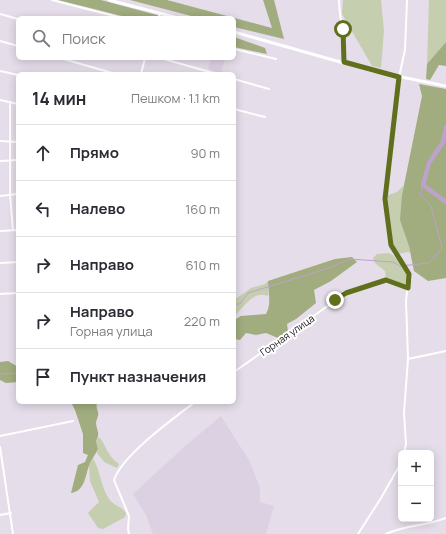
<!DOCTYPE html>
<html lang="ru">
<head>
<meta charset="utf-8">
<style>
	body { margin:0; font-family:Manrope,sans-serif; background:#f2f2f3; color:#2b2b33 }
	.controls { position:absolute; right:12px; bottom:12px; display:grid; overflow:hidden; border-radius:6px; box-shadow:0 2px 10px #0003 }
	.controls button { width:36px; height:36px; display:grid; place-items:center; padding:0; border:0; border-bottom:1px solid #e1e1e2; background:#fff; color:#2b2b33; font:20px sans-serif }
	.stop { position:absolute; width:12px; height:12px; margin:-9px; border:3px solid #606f1b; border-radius:50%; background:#fff }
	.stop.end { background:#606f1b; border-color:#fff; box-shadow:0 1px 4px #0008 }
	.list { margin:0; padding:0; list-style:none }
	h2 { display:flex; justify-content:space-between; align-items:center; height:52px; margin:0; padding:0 16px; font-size:17px }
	h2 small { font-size:13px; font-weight:400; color:#7c7c81 }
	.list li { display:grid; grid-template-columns:26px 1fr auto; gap:12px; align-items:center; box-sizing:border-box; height:56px; padding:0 16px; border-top:1px solid #e1e1e2 }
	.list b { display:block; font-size:15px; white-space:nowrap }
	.list p { margin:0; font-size:13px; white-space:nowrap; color:#7c7c81 }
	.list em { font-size:13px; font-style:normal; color:#7c7c81 }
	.icon { flex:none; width:22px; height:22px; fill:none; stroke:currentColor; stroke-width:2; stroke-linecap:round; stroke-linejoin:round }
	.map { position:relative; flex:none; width:446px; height:534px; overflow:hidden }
	.search { position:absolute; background:#fff; box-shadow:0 2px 10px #0003; left:16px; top:16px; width:220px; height:44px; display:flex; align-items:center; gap:10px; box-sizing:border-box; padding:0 14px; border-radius:6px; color:#7c7c81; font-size:15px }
	.panel { position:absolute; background:#fff; box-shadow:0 2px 10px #0003; left:16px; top:72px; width:220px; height:332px; border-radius:6px }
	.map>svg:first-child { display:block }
	.built { fill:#dcd1e3 }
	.green { fill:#c6ceb0 }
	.forest { fill:#a1ac7f }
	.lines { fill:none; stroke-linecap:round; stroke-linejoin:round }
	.stream { stroke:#bda3cb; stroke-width:1 }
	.river { stroke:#bda3cb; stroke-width:4.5 }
	.minor { stroke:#fff; stroke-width:2 }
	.primary { stroke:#fff; stroke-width:3 }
	.route { stroke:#606f1b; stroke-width:5 }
	.labels { text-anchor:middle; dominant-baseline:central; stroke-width:4; stroke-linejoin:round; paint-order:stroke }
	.street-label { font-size:10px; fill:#171418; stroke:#fff }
</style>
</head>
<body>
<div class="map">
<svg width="446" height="534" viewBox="0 0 446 534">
	<rect width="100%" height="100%" fill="#e5dde9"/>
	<!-- built -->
	<g class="built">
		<polygon points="211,58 225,58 221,73 208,69"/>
		<polygon points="221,416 250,462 260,488 260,502 274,506 266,534 153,534 146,515 133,494 184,447"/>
	</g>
	<!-- green -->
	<g class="green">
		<polygon points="343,0 381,0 384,30 381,68 372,66 342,14"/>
		<polygon points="429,0 446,0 446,42 427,64"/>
		<polygon points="404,185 402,195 410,253 408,252 398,254 393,244 388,201 388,195 397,192"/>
		<path d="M389,253c9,4 23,22 16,32l-9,-4 -10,-2 -1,-8 -10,-8 -2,-5 4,-4z"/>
		<path d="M268,281v15c-16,-6 -24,12 -34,20v-16l17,-12 14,-4z"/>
		<path d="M99,437c8,9 8,19 20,27l-2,4 -13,-6 -7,-9 1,-4 -2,-8z"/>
		<path d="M93,458c7,12 8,29 16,41 5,7 12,7 17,14l-1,4 -22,12 -5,-1 -10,-15 11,-11 -9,-21 -1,-16z"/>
	</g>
	<!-- forest -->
	<g class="forest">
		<polygon points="58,0 101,0 168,18 130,18"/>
		<polygon points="130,0 167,0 272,28 263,0 274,0 284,39 234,27 234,18 199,18"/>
		<polygon points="234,37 265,48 267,54 234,47"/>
		<polygon points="446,42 446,66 439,65 430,80 426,79 427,64"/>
		<polygon points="419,84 446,89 446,278 428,281 414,271 409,246 400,220 402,195 422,96"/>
		<path d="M352,257l5,5 -26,19 -17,9 2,13 -20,16 -9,5 1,8 -10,6 -12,-5 -10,2 -10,-2 -6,7 -6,-1v-19l7,-4 25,-2c6,-11 2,-21 2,-33l67,-22z"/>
		<polygon points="8,361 18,367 18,382 6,383 0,380 0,362"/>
		<path d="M71,402h26c-1,5 0,6 1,10 1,3 -1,7 -2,10 0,8 5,11 0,19l2,8c-2,5 -6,9 -8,14 -5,11 -4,28 -19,30l7,-28 7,-3 3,-7 -5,-2v-19l-8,-24z"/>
	</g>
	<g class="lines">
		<!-- stream -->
		<g class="stream">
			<polyline points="234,304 240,304 248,293 326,269 350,259 393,262 400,266 429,263 442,248 431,206 420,194 423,185"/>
			<polyline points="0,374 18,373"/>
		</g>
		<!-- river -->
		<polyline class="river" points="446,127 443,142 429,163 423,185 446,202"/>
		<!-- minor -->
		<g class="minor">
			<polyline points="52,0 122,18"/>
			<path d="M339,0c0,21 8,42 5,63"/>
			<polyline points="0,14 18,19"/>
			<polyline points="158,18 160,14"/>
			<polyline points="0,41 18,46"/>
			<polyline points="234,49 276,59"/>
			<polyline points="60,58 116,74"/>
			<polyline points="160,58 217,74"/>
			<polyline points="0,71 18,75"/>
			<polyline points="141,74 145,58"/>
			<polyline points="234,79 269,89"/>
			<polyline points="0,100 18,104"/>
			<polyline points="10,102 10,195 13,230"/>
			<polyline points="234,109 265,117"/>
			<polyline points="0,141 18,142"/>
			<polyline points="0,161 18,160"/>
			<polyline points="0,196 18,194"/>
			<polyline points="0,231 18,230"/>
			<polyline points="0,263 18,262"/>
			<polyline points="0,294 18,293"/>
			<polyline points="408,359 446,351"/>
			<polyline points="234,372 346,293 386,280 408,287"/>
			<polyline points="0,436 73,421"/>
			<polyline points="0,447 13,534"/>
			<polyline points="404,453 406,444 404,413 408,359 406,301 409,274 391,245 385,199 399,77 405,50 407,0"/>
			<polyline points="0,515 11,513"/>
			<path d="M129,534l-1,-5 1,-13 -15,-36c8,-25 59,-61 81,-78"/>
			<polyline points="358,534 381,498 401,463"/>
			<path d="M386,534c19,-9 41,-8 60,-16"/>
		</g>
		<!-- primary -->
		<g class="primary">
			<polyline points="109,0 178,18"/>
			<polyline points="234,32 372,71 446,86"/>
		</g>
	</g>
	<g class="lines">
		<!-- route -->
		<polyline class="route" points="335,300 346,293 386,280 408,288 409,274 391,245 385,199 399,77 344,62 343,29"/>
	</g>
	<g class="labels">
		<!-- street labels -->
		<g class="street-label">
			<text transform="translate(287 335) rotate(-35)">Горная улица</text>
		</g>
	</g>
</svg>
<div class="controls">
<button>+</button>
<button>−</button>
</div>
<div class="stop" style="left:343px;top:29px"></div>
<div class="stop end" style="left:335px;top:300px"></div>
<div class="search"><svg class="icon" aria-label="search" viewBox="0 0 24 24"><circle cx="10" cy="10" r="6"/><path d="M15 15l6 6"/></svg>Поиск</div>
<section class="panel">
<h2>14 мин<small>Пешком · 1.1 km</small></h2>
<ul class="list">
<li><svg class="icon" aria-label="ahead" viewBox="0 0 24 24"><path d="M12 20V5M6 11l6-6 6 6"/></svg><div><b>Прямо</b></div><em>90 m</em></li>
<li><svg class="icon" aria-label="left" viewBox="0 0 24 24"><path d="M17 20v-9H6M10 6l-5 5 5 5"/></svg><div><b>Налево</b></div><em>160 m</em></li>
<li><svg class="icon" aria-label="right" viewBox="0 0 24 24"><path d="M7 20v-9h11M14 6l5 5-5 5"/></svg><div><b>Направо</b></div><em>610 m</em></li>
<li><svg class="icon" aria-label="right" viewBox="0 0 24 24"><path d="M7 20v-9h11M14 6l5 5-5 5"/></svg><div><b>Направо</b><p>Горная улица</p></div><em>220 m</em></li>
<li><svg class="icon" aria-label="arrive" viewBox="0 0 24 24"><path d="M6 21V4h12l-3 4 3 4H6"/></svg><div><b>Пункт назначения</b></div></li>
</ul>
</section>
</div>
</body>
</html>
